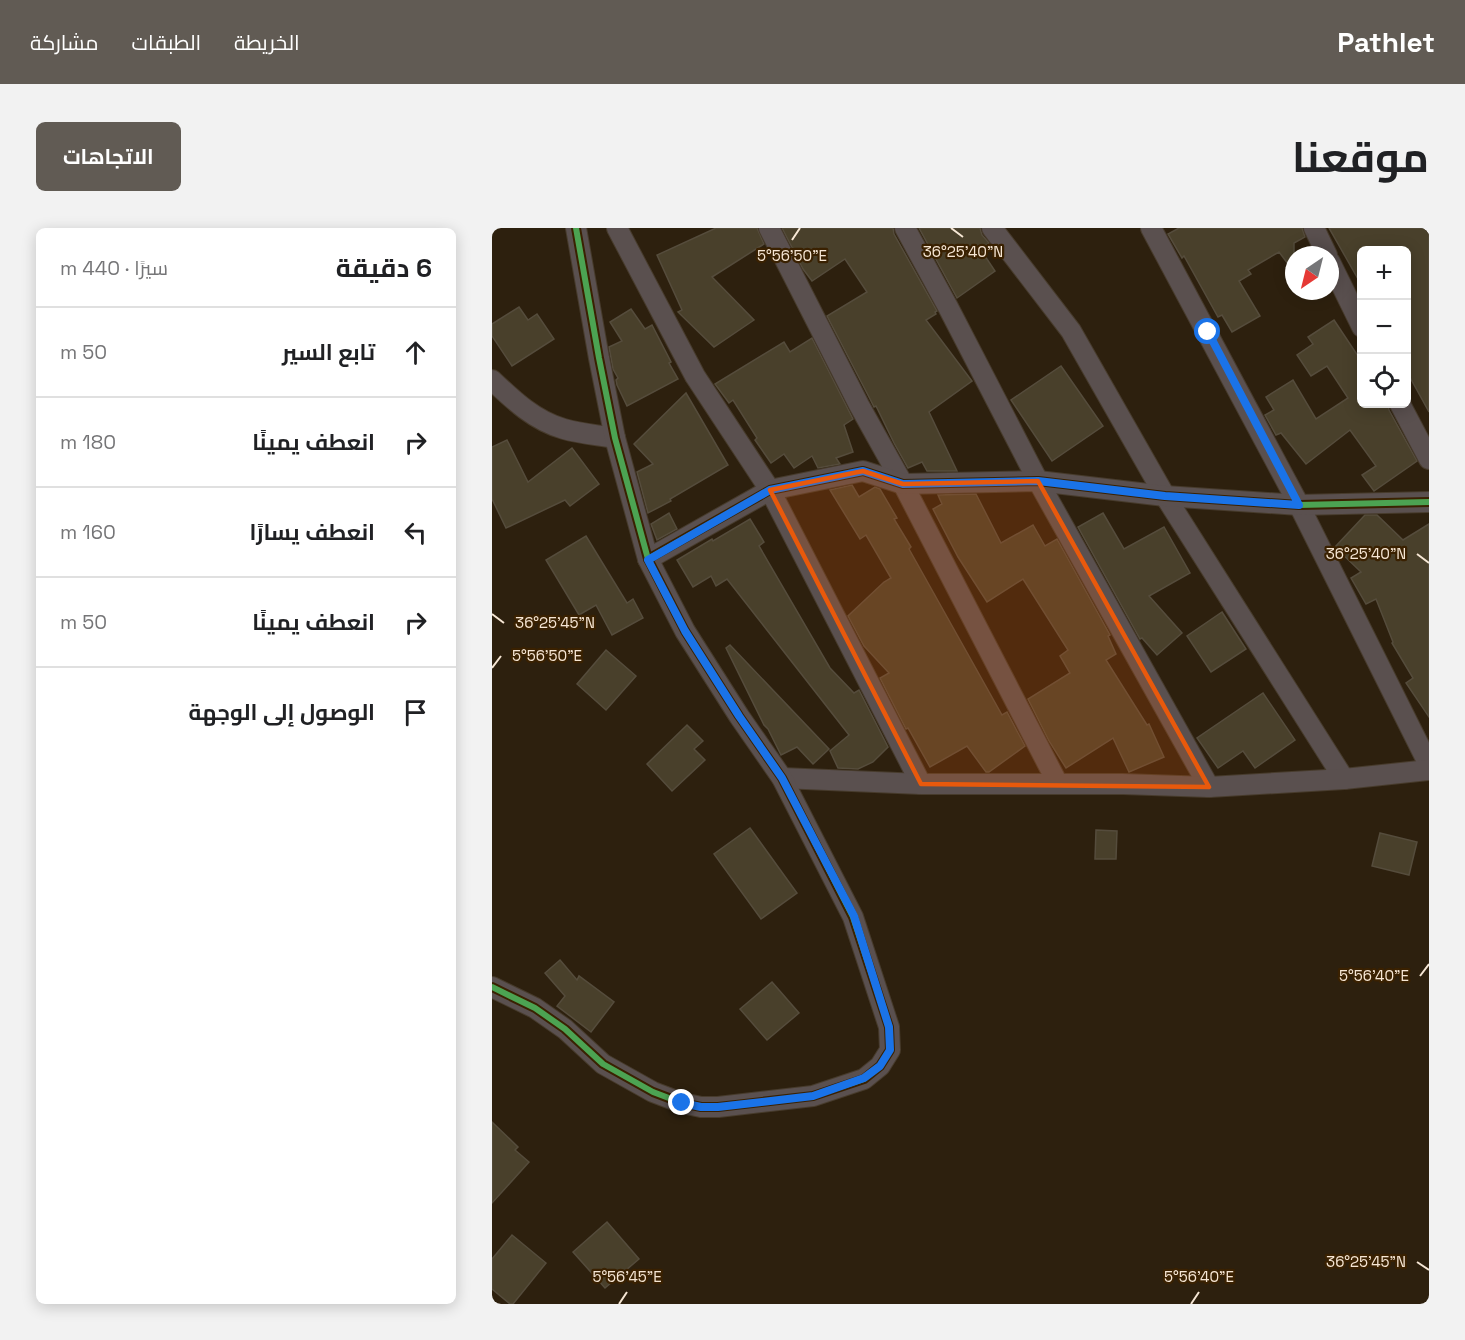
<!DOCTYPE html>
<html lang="ar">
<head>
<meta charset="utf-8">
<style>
	body { margin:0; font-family:"Space Grotesk",Cairo,sans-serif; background:#f2f2f2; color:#202124; direction:rtl }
	.controls { position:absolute; right:18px; top:18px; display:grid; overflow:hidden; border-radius:9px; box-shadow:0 3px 15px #0003 }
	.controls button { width:54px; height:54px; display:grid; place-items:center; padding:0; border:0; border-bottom:2px solid #e0e0e0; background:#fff; color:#202124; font:30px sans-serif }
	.compass { position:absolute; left:793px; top:18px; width:54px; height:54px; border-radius:50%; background:#fff; box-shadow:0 3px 15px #0003; rotate:215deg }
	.stop { position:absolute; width:18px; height:18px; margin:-14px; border:4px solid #1a73e8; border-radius:50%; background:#fff }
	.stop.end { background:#1a73e8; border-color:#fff; box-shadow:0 2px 6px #0008 }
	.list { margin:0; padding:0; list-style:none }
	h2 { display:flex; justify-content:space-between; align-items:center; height:78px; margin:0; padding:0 24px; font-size:26px }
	h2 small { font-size:20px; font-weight:400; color:#757577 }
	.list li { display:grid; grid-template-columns:39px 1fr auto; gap:18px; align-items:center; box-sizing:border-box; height:90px; padding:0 24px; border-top:2px solid #e0e0e0 }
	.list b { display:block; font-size:22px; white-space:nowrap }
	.list em { font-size:20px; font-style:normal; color:#757577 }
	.icon { flex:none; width:33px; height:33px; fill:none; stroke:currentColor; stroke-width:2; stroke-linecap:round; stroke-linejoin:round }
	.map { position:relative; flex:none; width:937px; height:1076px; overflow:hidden; direction:ltr; border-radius:9px }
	header { display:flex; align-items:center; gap:36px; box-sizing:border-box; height:84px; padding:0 30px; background:#615b54; color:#fff }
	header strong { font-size:28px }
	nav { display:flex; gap:33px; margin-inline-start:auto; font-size:21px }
	.intro { display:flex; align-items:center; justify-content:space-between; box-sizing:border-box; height:144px; padding:0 36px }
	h1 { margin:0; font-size:42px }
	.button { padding:15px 27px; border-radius:9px; background:#615b54; color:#fff; font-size:21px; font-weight:700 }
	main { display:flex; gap:36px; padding:0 36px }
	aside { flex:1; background:#fff; border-radius:9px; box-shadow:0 3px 15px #0003 }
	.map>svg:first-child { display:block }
	.building { fill:#49402b; stroke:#554c3c; stroke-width:1.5 }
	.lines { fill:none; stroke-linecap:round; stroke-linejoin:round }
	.street-casing { stroke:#473b2c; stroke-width:22 }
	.street { stroke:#5a504f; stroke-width:20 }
	.cycleway-casing { stroke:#3a2101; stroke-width:10 }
	.cycleway { stroke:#4ca352; stroke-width:6 }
	.route { stroke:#1a73e8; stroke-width:8 }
	.marked { fill:#e8590c; fill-opacity:0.2; stroke:#e8590c; stroke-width:4.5; stroke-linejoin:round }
	.ticks { fill:none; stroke:#f6e6d4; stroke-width:2 }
	.ticks-label { font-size:15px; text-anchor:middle; fill:#f6e6d4; stroke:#3a2101; stroke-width:4.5; stroke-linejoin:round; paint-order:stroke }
</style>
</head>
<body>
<header>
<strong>Pathlet</strong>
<nav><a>الخريطة</a><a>الطبقات</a><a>مشاركة</a></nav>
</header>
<div class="intro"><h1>موقعنا</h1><a class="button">الاتجاهات</a></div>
<main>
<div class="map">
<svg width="937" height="1076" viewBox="0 0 937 1076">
	<rect width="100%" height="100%" fill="#2d200e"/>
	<!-- building -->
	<g class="building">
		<polygon points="224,0 265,0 272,16 220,49 262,92 222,119 186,84 190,82 165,27"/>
		<polygon points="290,0 401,0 402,6 445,83 443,84 444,86 434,92 480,153 437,184 465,243 435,243 430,234 416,240 402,215 384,178 382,179 378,171 335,88 375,64 353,31 320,53 311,41"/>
		<polygon points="427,0 488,0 490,7 497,15 489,22 503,43 465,70"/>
		<polygon points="687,0 810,0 813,9 802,15 802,44 787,24 756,42 759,46 747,53 768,88 740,104 730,87 726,89 692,28 690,30 676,6"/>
		<polygon points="837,0 937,0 937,184 915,144 915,22 870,22 870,58"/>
		<polygon points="27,79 36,92 45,86 62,111 20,138 0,108 0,96"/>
		<polygon points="139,81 153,101 160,97 179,134 177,135 186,151 135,178 125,157 124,152 126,150 121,141 117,119 130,113 118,94"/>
		<polygon points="842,92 870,134 870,176 896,176 897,182 925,233 882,263 870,247 884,238 858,202 814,236 789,205 784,207 773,187 782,182 774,169 801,152 824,191 856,170 835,138 819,148 805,127 821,116 816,109"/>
		<polygon points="320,110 361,191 352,197 361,224 344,230 348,236 326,240 320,228 302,240 292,226 279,235 263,212 265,210 241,172 237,175 223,156 292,114 298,124"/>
		<polygon points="569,138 611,198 560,233 519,172"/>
		<polygon points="194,165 236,237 178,271 179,273 156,285 145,244 161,236 142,216"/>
		<polygon points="15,212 36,254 80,220 107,256 78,278 73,272 14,300 0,271 0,219"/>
		<polygon points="360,257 367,269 383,259 388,261 405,290 402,291 419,319 417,321 510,487 515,484 533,518 497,544 494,544 475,518 438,539 416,500 414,501 388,450 397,445 372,418 356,388 392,354 399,350 374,307 368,311 338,262"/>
		<polygon points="484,266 509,315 541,297 553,318 565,311 618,407 616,408 624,426 614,432 655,497 657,496 672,529 637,544 621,510 574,540 557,513 536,471 578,445 568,428 576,422 531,351 495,374 466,329 441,281 450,276 446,267"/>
		<polygon points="177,285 185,301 165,312 159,296"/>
		<polygon points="611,285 632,321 672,299 698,345 657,368 690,405 665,427 650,410 648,411 586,299"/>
		<polygon points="873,287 885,287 911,312 937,296 937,489 914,455 921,450 900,415 901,414 884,371 874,376 859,350 869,344 843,319"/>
		<polygon points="258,291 272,314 267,318 338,440 362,465 367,462 396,519 381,534 366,541 346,540 338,523 357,507 235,351 224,358 219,348 201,359 185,332 220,311 221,313"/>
		<polygon points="94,308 135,375 141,371 151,390 120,407 104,377 87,387 54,332"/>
		<polygon points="730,384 754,421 719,444 695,408"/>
		<polygon points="238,417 337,521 321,536 305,519 289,527 276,501 272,497 234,420"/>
		<polygon points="114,422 144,448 114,482 85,456"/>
		<polygon points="771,465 803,512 763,540 751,523 726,540 705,510"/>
		<polygon points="195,497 211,513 202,521 213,532 180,563 155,536"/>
		<polygon points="258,600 305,665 269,691 222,626"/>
		<polygon points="604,602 625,603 624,631 603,631"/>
		<polygon points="888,605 925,614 917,647 880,638"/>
		<polygon points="68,732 85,752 87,748 122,774 99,804 65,778 73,768 53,745"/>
		<polygon points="280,754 307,785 275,812 248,781"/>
		<polygon points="0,894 26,919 23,922 37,934 0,975"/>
		<polygon points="115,994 147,1031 113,1060 81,1024"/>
		<polygon points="20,1007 54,1035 21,1076 18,1076 0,1061 0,1031"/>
	</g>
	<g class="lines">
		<defs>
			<g id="street">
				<polyline points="125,0 203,148 278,262 429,556"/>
				<polyline points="277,0 367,177 411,256 566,556"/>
				<polyline points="413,0 456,79 546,253 717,559"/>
				<polyline points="500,0 579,103 673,268 852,551"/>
				<polyline points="659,0 807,277 937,537"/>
				<polyline points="822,0 835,27"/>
				<polyline points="838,34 870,99"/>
				<path d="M0,152c21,20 43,41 72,49 17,5 35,6 51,9"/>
				<polyline points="908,176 937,231"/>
				<polyline points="156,331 278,262 371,243 411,256 546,253 673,268 807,277 937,274"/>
				<polyline points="290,550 429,556 631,556 717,559 852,551 937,542"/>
				<polyline points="0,759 43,780 73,801 111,836 161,864 190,875 209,879 226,879 321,868 372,851 388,838 398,822 397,799 361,689 290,550 247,488 193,403 156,331 123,210 107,130 84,0"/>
			</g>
		</defs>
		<!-- street casing -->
		<use href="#street" class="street-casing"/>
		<!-- street -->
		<use href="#street" class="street"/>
		<defs>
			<g id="cycleway">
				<polyline points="156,331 278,262 371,243 411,256 546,253 673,268 807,277 937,274"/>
				<polyline points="0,759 43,780 73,801 111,836 161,864 190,875 209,879 226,879 321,868 372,851 388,838 398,822 397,799 361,689 290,550 247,488 193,403 156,331 123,210 107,130 84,0"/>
			</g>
		</defs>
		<!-- cycleway casing -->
		<use href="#cycleway" class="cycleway-casing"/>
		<!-- cycleway -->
		<use href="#cycleway" class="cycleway"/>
	</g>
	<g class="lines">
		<!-- route -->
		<polyline class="route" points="190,875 209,879 226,879 321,868 372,850 388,838 398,822 397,799 362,688 290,550 247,488 193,403 156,332 278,262 371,243 411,256 546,253 673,268 807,277 716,104"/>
	</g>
	<!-- marked area -->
	<path class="marked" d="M371,243l40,13 135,-3 171,306 -288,-3 -151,-294z"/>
	<!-- ticks -->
	<path class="ticks" d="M459,0l12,9M300,12l8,-12M925,326l12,9M0,386l12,9M0,440l9,-12M928,748l9,-12M925,1034l12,8M127,1076l8,-12M699,1076l8,-12"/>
	<g class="ticks-label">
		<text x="471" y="29">36°25'40"N</text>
		<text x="300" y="33">5°56'50"E</text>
		<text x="874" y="331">36°25'40"N</text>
		<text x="63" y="400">36°25'45"N</text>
		<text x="55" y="433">5°56'50"E</text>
		<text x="882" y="753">5°56'40"E</text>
		<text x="874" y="1039">36°25'45"N</text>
		<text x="135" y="1054">5°56'45"E</text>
		<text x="707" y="1054">5°56'40"E</text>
	</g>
</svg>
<div class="controls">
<button>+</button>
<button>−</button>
<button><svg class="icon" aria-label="locate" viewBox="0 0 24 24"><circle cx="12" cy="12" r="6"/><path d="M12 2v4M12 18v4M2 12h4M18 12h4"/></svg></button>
</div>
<svg class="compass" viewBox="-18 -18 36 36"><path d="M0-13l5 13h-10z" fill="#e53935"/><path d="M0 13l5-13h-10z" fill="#757577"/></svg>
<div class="stop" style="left:716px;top:104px"></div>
<div class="stop end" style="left:190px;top:875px"></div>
</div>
<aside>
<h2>6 دقيقة<small>سيرًا · 440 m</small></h2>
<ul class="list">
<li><svg class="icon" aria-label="ahead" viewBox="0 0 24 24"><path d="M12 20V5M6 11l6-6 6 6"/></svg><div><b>تابع السير</b></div><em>50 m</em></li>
<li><svg class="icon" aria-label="right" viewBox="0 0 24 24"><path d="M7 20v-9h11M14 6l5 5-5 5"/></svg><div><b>انعطف يمينًا</b></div><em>180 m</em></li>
<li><svg class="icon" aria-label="left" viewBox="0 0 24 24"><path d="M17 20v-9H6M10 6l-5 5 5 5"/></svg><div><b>انعطف يسارًا</b></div><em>160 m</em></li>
<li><svg class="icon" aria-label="right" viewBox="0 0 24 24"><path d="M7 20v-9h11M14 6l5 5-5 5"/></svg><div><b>انعطف يمينًا</b></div><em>50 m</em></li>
<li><svg class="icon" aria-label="arrive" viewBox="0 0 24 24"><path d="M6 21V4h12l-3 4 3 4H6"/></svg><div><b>الوصول إلى الوجهة</b></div></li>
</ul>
</aside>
</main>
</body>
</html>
